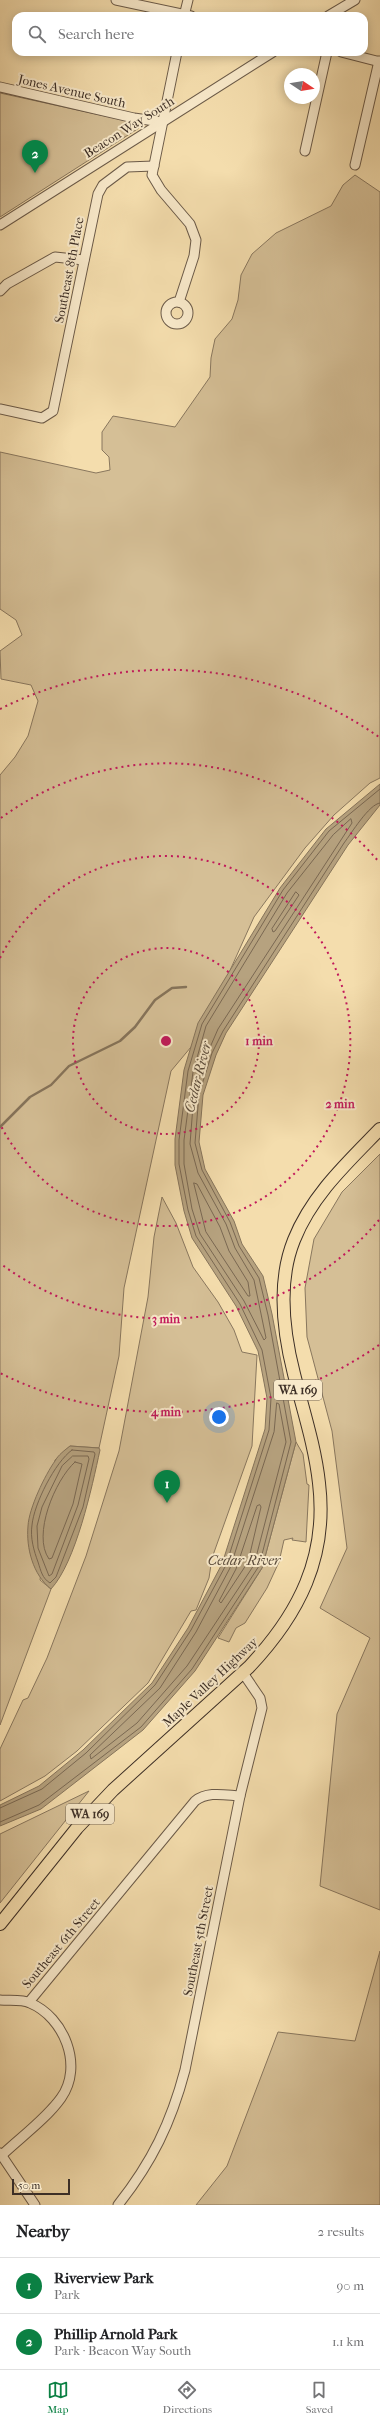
<!DOCTYPE html>
<html lang="en">
<head>
<meta charset="utf-8">
<style>
	body { margin:0; font-family:"IM FELL French Canon",serif; background:#f6f6f6; color:#202124 }
	.compass { position:absolute; left:284px; top:68px; width:36px; height:36px; border-radius:50%; background:#fff; box-shadow:0 2px 10px #0003; rotate:102deg }
	.scale { position:absolute; left:12px; bottom:10px; width:58px; box-sizing:border-box; padding-left:4px; border:2px solid #3d2f26; border-top:0; font-size:11px; line-height:14px; white-space:nowrap; color:#3d2f26; -webkit-text-stroke:3px #f8e9ca; paint-order:stroke }
	.you { position:absolute; left:219px; top:1417px; width:14px; height:14px; margin:-10px; border:3px solid #fff; border-radius:50%; background:#1a73e8; box-shadow:0 0 0 6px #1a73e833 }
	.badge { display:grid; place-items:center; width:26px; height:26px; border-radius:50%; background:#0b8043; color:#fff; font-size:13px; font-weight:700 }
	.pin { position:absolute; translate:-50% -33px; filter:drop-shadow(0 1px 2px #0008) }
	.pin::after { content:''; position:absolute; top:21px; width:14px; height:12px; background:inherit; clip-path:polygon(0 0,100% 0,50% 100%) }
	.list { margin:0; padding:0; list-style:none }
	h2 { display:flex; justify-content:space-between; align-items:center; height:52px; margin:0; padding:0 16px; font-size:17px }
	h2 small { font-size:13px; font-weight:400; color:#757577 }
	.list li { display:grid; grid-template-columns:26px 1fr auto; gap:12px; align-items:center; box-sizing:border-box; height:56px; padding:0 16px; border-top:1px solid #e0e0e0 }
	.list b { display:block; font-size:15px; white-space:nowrap }
	.list p { margin:0; font-size:13px; white-space:nowrap; color:#757577 }
	.list em { font-size:13px; font-style:normal; color:#757577 }
	.icon { flex:none; width:22px; height:22px; fill:none; stroke:currentColor; stroke-width:2; stroke-linecap:round; stroke-linejoin:round }
	.map { position:relative; flex:none; width:380px; height:2205px; overflow:hidden }
	.search { position:absolute; background:#fff; box-shadow:0 2px 10px #0003; left:12px; right:12px; top:12px; height:44px; display:flex; align-items:center; gap:10px; box-sizing:border-box; padding:0 14px; border-radius:12px; color:#757577; font-size:15px }
	.sheet { height:164px; background:#fff }
	nav { display:flex; justify-content:space-around; align-items:center; box-sizing:border-box; height:56px; border-top:1px solid #e0e0e0; background:#fff; font-size:11px; color:#757577 }
	nav a { display:grid; justify-items:center; gap:2px }
	nav .on { color:#0b8043 }
	.map>svg:first-child { display:block }
	.green { fill:#d5bf96; stroke:#89775e }
	.water { fill:#b6a27f; stroke:#86745b }
	.lines { fill:none; stroke-linecap:round; stroke-linejoin:round }
	.shore { stroke:#7a6852; stroke-width:1 }
	.stream { stroke:#86745b; stroke-width:2.5 }
	.minor-casing { stroke:#6b5a48; stroke-width:11 }
	.major-casing { stroke:#3d2f26; stroke-width:14 }
	.minor { stroke:#f8e9ca; stroke-width:9 }
	.major { stroke:#f4ddad; stroke-width:12 }
	.ring { fill:none; stroke:#c2185b; stroke-width:2; stroke-dasharray:2 4 }
	.labels { text-anchor:middle; dominant-baseline:central; stroke-width:4; stroke-linejoin:round; paint-order:stroke }
	.shield { fill:#f8e9ca; stroke:#756757; stroke-width:1 }
	.shield-label { font-size:12px; font-weight:bold; fill:#3d2f26 }
	.street-label { font-size:13px; fill:#3d2f26; stroke:#f8e9ca }
	.water-label { font-size:14px; font-style:italic; fill:#5b4c3c; stroke:#f8e9ca }
	.centre { fill:#c2185b; stroke:#f8e9ca; stroke-width:2 }
	.ring-label { font-size:12px; text-anchor:middle; font-weight:bold; fill:#c2185b; stroke:#f8e9ca; stroke-width:4; stroke-linejoin:round; paint-order:stroke }
</style>
</head>
<body>
<div class="map">
<svg width="380" height="2205" viewBox="0 0 380 2205">
	<rect width="100%" height="100%" fill="#f4ddad"/>
	<filter id="stains"><feTurbulence type="fractalNoise" baseFrequency=".005" numOctaves="4"/><feColorMatrix values="0 0 0 0 .2 0 0 0 0 .09 0 0 0 0 .02 0 0 0 .5 -.17"/></filter>
	<radialGradient id="worn" r=".72"><stop offset=".6" stop-color="#630" stop-opacity="0"/><stop offset="1" stop-color="#630" stop-opacity=".3"/></radialGradient>
	<!-- green -->
	<g class="green">
		<polygon points="0,93 137,123 139,128 0,217"/>
		<polygon points="355,175 380,192 380,778 370,783 334,815 305,848 254,917 201,1035 171,1071 124,1288 119,1356 99,1448 70,1446 55,1460 40,1580 51,1589 0,1725 0,775 15,757 28,736 38,701 31,685 1,679 0,651 22,635 16,620 0,609 0,452 96,473 110,470 109,457 102,450 102,432 113,416 175,427 210,377 211,358 215,339 232,319 238,300 241,275 252,254 276,233 331,206 343,185"/>
		<polygon points="380,1154 380,1910 320,1886 337,1714 370,1638 320,1608 347,1548 332,1431 307,1337 305,1288 314,1239 342,1192"/>
		<polygon points="162,1197 176,1223 193,1267 218,1302 234,1330 242,1352 257,1355 252,1446 212,1558 209,1578 196,1610 191,1611 148,1683 77,1751 45,1776 0,1801 0,1749 23,1700 28,1698 47,1658 86,1556 119,1451 148,1297 154,1237"/>
		<polygon points="296,1442 303,1454 307,1484 309,1485 306,1542 292,1540 293,1538 284,1540 279,1562 267,1588 245,1623 236,1628 229,1642 218,1638 262,1568"/>
		<polygon points="89,1791 0,1903 0,1834"/>
		<polygon points="380,1951 380,2205 196,2205 227,2166 278,2032 355,2041"/>
	</g>
	<!-- water -->
	<g class="water">
		<polygon points="380,784 380,805 348,845 226,1033 216,1055 203,1095 199,1142 205,1169 234,1221 242,1244 263,1276 272,1314 296,1442 262,1568 195,1671 143,1730 41,1809 0,1826 0,1805 39,1786 83,1750 152,1683 188,1628 222,1564 265,1429 267,1398 258,1351 236,1306 192,1238 184,1211 175,1165 175,1139 184,1070 198,1023 280,888 326,829"/>
		<path d="M70,1446l29,2 1,2c-8,37 -24,112 -49,139 -18,-14 -25,-41 -23,-63 1,-18 17,-51 27,-65 3,-6 10,-11 15,-15z"/>
	</g>
	<g class="lines">
		<!-- shore -->
		<g class="shore">
			<polygon points="351,819 352,823 218,1029 208,1052 194,1093 190,1144 198,1173 226,1224 235,1248 254,1280 266,1338 264,1340 244,1301 200,1234 192,1209 184,1164 184,1140 193,1072 206,1026 287,893 333,835"/>
			<polygon points="296,892 299,895 275,931 273,932 272,929"/>
			<polygon points="194,1183 197,1184 220,1227 229,1251 248,1282 250,1296 248,1296 206,1232"/>
			<polygon points="277,1403 279,1404 286,1442 254,1565 187,1666 137,1723 91,1759 90,1755 160,1688 196,1632 230,1568 274,1432"/>
			<path d="M72,1450l22,2 1,2 -12,53 -27,70 -6,6c-8,-5 -9,-12 -12,-21 -4,-11 -8,-24 -6,-37 2,-21 23,-63 40,-75z"/>
			<polygon points="73,1456 88,1456 89,1459 78,1505 52,1574 49,1576 38,1548 37,1526 42,1507 62,1466"/>
			<path d="M75,1462l7,2 -9,40 -21,54 -3,1c-17,-24 6,-79 26,-97z"/>
			<polygon points="260,1505 261,1507 248,1562 221,1603 219,1601 236,1569 257,1506"/>
			<polyline points="0,1808 42,1789 86,1753 155,1685 191,1630 226,1565 269,1430 271,1398 262,1350 240,1304 196,1236 188,1210 179,1164 179,1140 188,1071 202,1024 283,890 329,831 380,789"/>
			<path d="M0,1822l39,-17 102,-78 51,-58 67,-103 32,-124 -23,-127 -9,-37 -20,-32 -9,-24 -28,-52 -7,-27 4,-49 13,-41 11,-22 121,-188c7,-9 25,-39 36,-40"/>
		</g>
		<!-- stream -->
		<polyline class="stream" points="0,1127 30,1097 51,1085 69,1066 120,1041 135,1027 155,1000 172,988 186,987"/>
		<defs>
			<g id="minor">
				<polyline points="116,0 191,16"/>
				<polyline points="184,16 188,0"/>
				<polyline points="328,16 355,0"/>
				<polyline points="177,52 152,175 161,190 190,224 196,240 194,256 179,302"/>
				<polyline points="341,52 380,62"/>
				<polyline points="0,87 134,118 162,122"/>
				<polyline points="305,151 327,52"/>
				<polyline points="355,165 379,61"/>
				<polyline points="0,225 273,52"/>
				<polyline points="0,291 7,284 55,257 84,260"/>
				<circle cx="177" cy="313" r="11"/>
				<polyline points="0,409 42,418 53,411 98,194 103,185 127,167 154,166"/>
				<path d="M0,2000c9,1 22,-1 30,3 34,14 54,63 31,95 -15,21 -40,39 -59,57"/>
				<path d="M29,2002l166,-201c13,-10 29,-6 45,-5"/>
				<polyline points="0,2153 35,2205"/>
				<path d="M118,2205c34,-43 53,-82 67,-135l55,-274 22,-88 -2,-10 -17,-25"/>
			</g>
			<path id="major" d="M0,1924l77,-96 36,-38 136,-123c50,-53 79,-110 70,-184 -4,-37 -16,-73 -25,-109 -11,-43 -17,-92 0,-134 18,-45 53,-77 86,-111"/>
		</defs>
		<!-- minor casing -->
		<use href="#minor" class="minor-casing"/>
		<!-- major casing -->
		<use href="#major" class="major-casing"/>
		<!-- minor -->
		<use href="#minor" class="minor"/>
		<!-- major -->
		<use href="#major" class="major"/>
	</g>
	<!-- distance rings -->
	<g class="ring">
		<circle cx="166" cy="1041" r="93"/>
		<path d="M0 958A185 185 0 1 1 0 1124"/>
		<path d="M379 1220A278 278 0 0 1 1 1264M1 818A278 278 0 0 1 379 862"/>
		<path d="M379 1345A371 371 0 0 1 0 1373M0 709A371 371 0 0 1 379 737"/>
	</g>
	<g class="labels">
		<!-- shield labels -->
		<g class="shield">
			<rect x="274" y="1380" width="48" height="20" rx="3"/>
			<rect x="66" y="1804" width="48" height="20" rx="3"/>
		</g>
		<g class="shield-label">
			<text x="298" y="1390">WA 169</text>
			<text x="90" y="1814">WA 169</text>
		</g>
		<!-- street labels -->
		<g class="street-label">
			<text transform="translate(72 91) rotate(13)">Jones Avenue South</text>
			<text transform="translate(129 127) rotate(-32)">Beacon Way South</text>
			<text transform="translate(69 270) rotate(-79)">Southeast 8th Place</text>
			<text transform="translate(210 1682) rotate(-43)">Maple Valley Highway</text>
			<text transform="translate(198 1941) rotate(-79)">Southeast 5th Street</text>
			<text transform="translate(61 1943) rotate(-50)">Southeast 6th Street</text>
		</g>
		<!-- water labels -->
		<g class="water-label">
			<text transform="translate(198 1077) rotate(-76)">Cedar River</text>
			<text x="244" y="1560">Cedar River</text>
		</g>
	</g>
	<circle cx="166" cy="1041" r="6" class="centre"/>
	<g class="ring-label">
		<text x="259" y="1045">1 min</text>
		<text x="340" y="1108">2 min</text>
		<text x="166" y="1323">3 min</text>
		<text x="166" y="1416">4 min</text>
	</g>
	<rect width="100%" height="100%" filter="url(#stains)"/>
	<rect width="100%" height="100%" fill="url(#worn)"/>
</svg>
<svg class="compass" viewBox="-18 -18 36 36"><path d="M0-13l5 13h-10z" fill="#e53935"/><path d="M0 13l5-13h-10z" fill="#757577"/></svg>
<div class="scale">50 m</div>
<div class="you"></div>
<div class="pin badge" style="left:167px;top:1503px">1</div>
<div class="pin badge" style="left:35px;top:173px">2</div>
<div class="search"><svg class="icon" aria-label="search" viewBox="0 0 24 24"><circle cx="10" cy="10" r="6"/><path d="M15 15l6 6"/></svg>Search here</div>
</div>
<section class="sheet">
<h2>Nearby<small>2 results</small></h2>
<ul class="list">
<li><span class="badge">1</span><div><b>Riverview Park</b><p>Park</p></div><em>90 m</em></li>
<li><span class="badge">2</span><div><b>Phillip Arnold Park</b><p>Park · Beacon Way South</p></div><em>1.1 km</em></li>
</ul>
</section>
<nav>
<a class="on"><svg class="icon" aria-label="map" viewBox="0 0 24 24"><path d="M3 6l6-2 6 2 6-2v14l-6 2-6-2-6 2zM9 4v14M15 6v14"/></svg>Map</a>
<a><svg class="icon" aria-label="directions" viewBox="0 0 24 24"><path d="M12 3l9 9-9 9-9-9zM9 14v-3h6M13 9l2 2-2 2"/></svg>Directions</a>
<a><svg class="icon" aria-label="saved" viewBox="0 0 24 24"><path d="M7 4h10v16l-5-4-5 4z"/></svg>Saved</a>
</nav>
</body>
</html>
